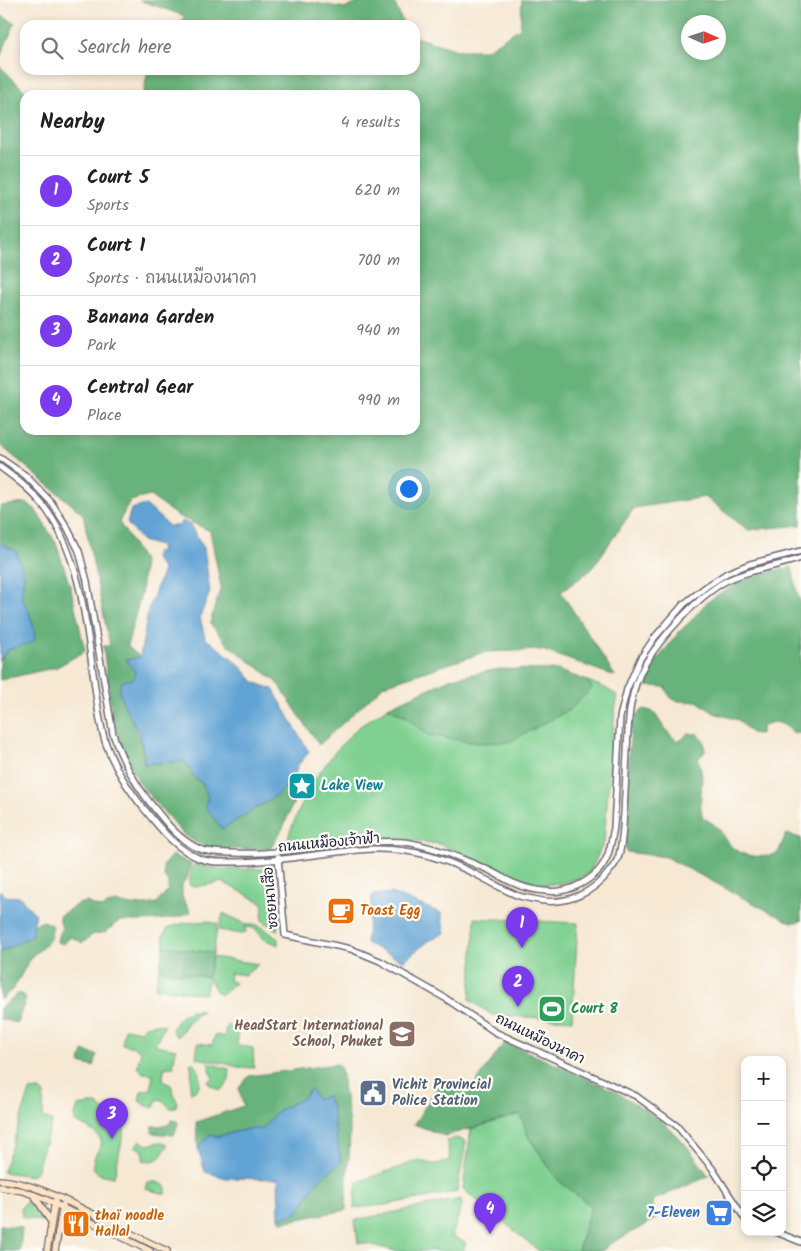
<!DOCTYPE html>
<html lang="en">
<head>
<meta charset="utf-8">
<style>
	body { margin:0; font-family:Kalam,"Playpen Sans Thai",sans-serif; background:#f2f2f2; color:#202124 }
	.controls { position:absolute; right:15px; bottom:15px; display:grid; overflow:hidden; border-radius:10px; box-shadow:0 2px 8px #0003 }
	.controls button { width:45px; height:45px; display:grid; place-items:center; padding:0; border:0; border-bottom:1px solid #e0e0e0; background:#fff; color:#202124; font:25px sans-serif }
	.compass { position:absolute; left:681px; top:15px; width:45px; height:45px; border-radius:50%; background:#fff; box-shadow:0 2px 8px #0003; rotate:93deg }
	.you { position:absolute; left:408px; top:488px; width:18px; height:18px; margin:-12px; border:4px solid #fff; border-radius:50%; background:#1a73e8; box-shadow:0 0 0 8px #1a73e833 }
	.badge { display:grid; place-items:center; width:32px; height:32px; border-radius:50%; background:#7c3aed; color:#fff; font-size:16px; font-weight:700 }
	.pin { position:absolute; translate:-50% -41px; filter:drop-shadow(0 1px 2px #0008) }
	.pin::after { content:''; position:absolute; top:26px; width:18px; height:15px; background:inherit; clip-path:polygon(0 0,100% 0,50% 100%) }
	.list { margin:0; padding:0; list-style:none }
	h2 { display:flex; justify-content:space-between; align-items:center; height:65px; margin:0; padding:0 20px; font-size:21px }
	h2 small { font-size:16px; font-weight:400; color:#757577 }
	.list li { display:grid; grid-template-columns:32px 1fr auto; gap:15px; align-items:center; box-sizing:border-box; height:70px; padding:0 20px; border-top:1px solid #e0e0e0 }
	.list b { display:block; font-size:19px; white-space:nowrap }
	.list p { margin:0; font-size:16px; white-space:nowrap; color:#757577 }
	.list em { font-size:16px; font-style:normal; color:#757577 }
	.icon { flex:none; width:28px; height:28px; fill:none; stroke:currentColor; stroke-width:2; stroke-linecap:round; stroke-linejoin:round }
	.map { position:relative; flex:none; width:801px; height:1251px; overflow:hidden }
	.search { position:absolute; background:#fff; box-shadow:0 2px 8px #0003; left:20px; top:20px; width:400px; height:55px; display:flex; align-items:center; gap:12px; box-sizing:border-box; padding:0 18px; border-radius:15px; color:#757577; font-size:19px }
	.panel { position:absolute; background:#fff; box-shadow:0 2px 8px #0003; left:20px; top:90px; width:400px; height:345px; border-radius:15px }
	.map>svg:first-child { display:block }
	.green { fill:#7fd091; stroke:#507966 }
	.forest { fill:#67b27b; stroke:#446a5b; fill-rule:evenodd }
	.water { fill:#60a3d4; stroke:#416288 }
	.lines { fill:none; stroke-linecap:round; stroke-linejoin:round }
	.tertiary-casing { stroke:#6c6770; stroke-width:8 }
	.secondary-casing { stroke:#6c6770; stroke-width:8 }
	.tertiary { stroke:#fff; stroke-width:5 }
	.secondary { stroke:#fee4c6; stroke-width:5.5 }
	.labels { text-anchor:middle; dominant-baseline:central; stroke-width:4.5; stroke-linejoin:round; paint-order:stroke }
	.culture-label { font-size:14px; font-weight:bold; fill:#0d838f; stroke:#fdfcf7; text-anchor:start }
	.street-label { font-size:14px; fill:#22223b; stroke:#fdfcf7 }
	.food-label { font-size:14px; font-weight:bold; fill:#c56008; stroke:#fdfcf7; text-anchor:start }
	.leisure-label { font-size:14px; font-weight:bold; fill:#27864d; stroke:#fdfcf7; text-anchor:start }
	.education-label { font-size:14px; font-weight:bold; fill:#785e54; stroke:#fdfcf7; text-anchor:end }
	.service-label { font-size:14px; font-weight:bold; fill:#4e5e75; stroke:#fdfcf7; text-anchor:start }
	.shop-label { font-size:14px; font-weight:bold; fill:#366cbe; stroke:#fdfcf7; text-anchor:end }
</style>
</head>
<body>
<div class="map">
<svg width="801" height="1251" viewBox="0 0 801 1251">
	<rect width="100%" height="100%" fill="#fdfcf7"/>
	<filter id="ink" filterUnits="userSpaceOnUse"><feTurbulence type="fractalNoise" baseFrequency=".02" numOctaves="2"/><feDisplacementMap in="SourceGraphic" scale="10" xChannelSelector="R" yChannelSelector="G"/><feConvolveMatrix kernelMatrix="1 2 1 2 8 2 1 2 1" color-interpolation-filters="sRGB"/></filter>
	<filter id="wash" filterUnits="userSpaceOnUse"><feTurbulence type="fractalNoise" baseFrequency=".0096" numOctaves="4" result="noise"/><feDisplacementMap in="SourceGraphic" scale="20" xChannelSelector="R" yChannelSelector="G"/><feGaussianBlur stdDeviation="1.12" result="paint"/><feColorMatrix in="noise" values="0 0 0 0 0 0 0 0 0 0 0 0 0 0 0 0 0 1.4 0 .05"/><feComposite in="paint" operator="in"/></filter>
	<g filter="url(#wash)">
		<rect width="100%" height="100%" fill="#f6e8d3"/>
		<!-- green -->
		<g class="green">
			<polygon points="588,681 605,688 618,696 615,710 611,753 604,842 590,872 577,879 560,883 542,885 522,880 499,871 467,855 439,844 408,840 385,838 305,846 288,839 290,831 311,784 335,752 356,729 388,707 406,717 428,735 592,688"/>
			<polygon points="193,865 224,869 268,869 272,872 278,931 262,920 263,903 222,882 196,887 190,886 189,882"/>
			<path d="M223,913l25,12h9l7,3 14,11v6c-3,-2 -8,-3 -12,-5 -10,-6 -5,-12 -21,-13l1,6 -5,1 -22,-4z"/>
			<polygon points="475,918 578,923 572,1020 492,1015 470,1000"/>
			<polygon points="207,921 218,924 213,953 164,946 163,935 168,928 184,923"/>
			<polygon points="212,957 259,964 245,975 230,973 229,980 235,983 221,995 216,991 209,978 205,994 155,988 159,970 208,977"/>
			<path d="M192,1011h10l-13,10 -11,16 -3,-2 -3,-5c4,-10 10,-17 20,-19z"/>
			<polygon points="155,1024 165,1025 156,1042 156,1045 176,1049 173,1067 164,1068 163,1081 171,1085 177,1103 175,1108 170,1108 161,1099 156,1101 154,1108 147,1106 139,1101 141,1091 151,1089 153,1074 143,1073 137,1067 141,1051 134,1047 122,1044 125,1028 141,1031 145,1026"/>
			<polygon points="227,1024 238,1027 237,1044 240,1046 253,1048 254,1068 238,1067 223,1063 196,1058 198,1043 212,1045 215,1035 224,1037"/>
			<path d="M194,1062c7,10 10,27 -3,31 -3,-10 3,-20 -1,-29z"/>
			<path d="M208,1063l21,6c2,11 -1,15 -9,22l-11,-7 -1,-3 5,-2z"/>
			<polygon points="40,1090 44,1094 43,1111 43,1117 52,1122 36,1172 31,1176 3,1172 30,1091"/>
			<path d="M89,1104h9l4,5 23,10 -1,13 -10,45 -15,-3 -6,-6c-1,-10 5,-17 9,-26 -6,-11 -16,-15 -27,-20v-7l3,-9z"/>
			<polygon points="520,1114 529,1138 558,1180 591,1206 578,1251 539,1251 463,1189 471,1129"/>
			<polygon points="456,1138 466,1141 457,1192 384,1205 354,1208 357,1182 403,1166 417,1160 431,1164 439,1164 450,1160 447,1141"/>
			<path d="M140,1140l7,5 13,-3 8,3c-8,13 -9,18 -25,15v-9l-8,-5z"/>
			<polygon points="148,1182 157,1182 166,1186 166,1194 146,1189"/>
			<polygon points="461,1199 462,1205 452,1236 466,1243 463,1251 396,1251 369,1244 358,1243 355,1220"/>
			<polygon points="28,1201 38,1202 43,1213 43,1219 40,1221 22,1217 21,1209 24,1203"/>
		</g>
		<!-- forest -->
		<g class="forest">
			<polygon points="139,0 295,0 346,8 365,0 393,0 404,25 178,25 185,16"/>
			<path d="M522,0h279v525l-53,5 -43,-33 -71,11 -43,62 -30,22 54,84 -73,-26 -57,2 -101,33 -65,60 -42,-63 -50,-38 -17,-21 11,-36 -11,-56 -34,-16 -26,-19 -20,5 -11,21 25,40 -3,32 -14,52 13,11 -13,4 9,12 -2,6 -15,12c9,27 24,44 25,73l40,-3 11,17 8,6 19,45 55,-34 8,-8 7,-2 1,-1 7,3 -17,41 -13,21h-56l-19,-7 -12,-8 -33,-38 -10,-12 -17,-32 -11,-38 -9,-68h7l-27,-132 -83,-69v-379l25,25 2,4h-2v335h390v-335h-272l5,-25h267v-33l42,13h29l34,-22zM688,22h30v30h-30z"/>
			<polygon points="0,15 15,23 0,57"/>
			<polygon points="26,503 35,509 56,543 71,589 85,651 57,667 0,680 0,660 8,650 34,628 29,612 21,596 24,576 16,551 0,543 0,506"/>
			<path d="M792,567l6,29 3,6v131h-7c-10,-9 -20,-16 -33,-5v5l-4,1 -6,-1 -13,-13 -24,-7 -17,-12c-8,1 -24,2 -28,-6 -2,-2 -2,-5 -4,-8l-18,-1 6,-18 2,-5 24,-31 11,-10 15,-18 12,-9 28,-15 28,-9z"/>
			<polygon points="499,669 557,670 588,681 592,688 571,709 509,742 477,743 428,735 406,717 388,707 452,678"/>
			<path d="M644,709l10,3 10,16 13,13 4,-1 7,-7 10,1 6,7 1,11 -7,7c2,7 4,14 4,21 -1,14 -3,25 1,38 11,5 17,11 23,21 2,2 4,7 7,9 13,10 30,10 45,5l8,-19 15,4v83c-11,4 -19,-4 -29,-8l-106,-56 -40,-5 -1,-34 4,-69 3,-26 4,-8z"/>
			<path d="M172,855l19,9 -3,12 -6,9v12l9,15c-18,10 -52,9 -72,9l-13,11 -14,3 -9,8 -12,-6 -8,7 -6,-2 1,-6 4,-7 -3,-13 19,-12 8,-2 15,6 14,-6 11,3h20l11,-2 11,-13v-8l-4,-6 -1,-11z"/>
			<polygon points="43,921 53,926 50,939 43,947 32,956 13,989 0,1000 0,952 31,936 34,925"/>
			<polygon points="164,946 213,953 208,977 159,970"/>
			<polygon points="19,993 24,995 26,999 17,1023 0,1019 0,1008"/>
			<polygon points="505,1042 615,1091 661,1120 686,1145 709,1176 652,1201 656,1219 610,1244 602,1251 578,1251 591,1206 558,1180 529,1138 520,1114 445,1136 414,1124 443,1079 468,1094"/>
			<polygon points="83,1051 97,1055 94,1067 80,1063"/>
			<polygon points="337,1064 341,1069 350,1132 349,1157 347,1174 346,1210 282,1222 279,1218 298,1213 317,1181 341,1162 331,1105 327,1096 317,1100 310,1089 301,1099 277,1111 262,1130 252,1128 216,1137 210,1134 198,1148 196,1122 243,1106 239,1088 249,1076"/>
			<polygon points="172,1120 177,1121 178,1124 174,1135 152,1133 152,1126 168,1125"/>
			<polygon points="0,1225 22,1227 20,1251 0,1251"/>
		</g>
		<!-- water -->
		<g class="water">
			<polygon points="146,505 169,526 178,526 183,521 190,525 204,548 210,592 200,617 205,638 238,663 254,682 273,689 309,752 298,765 295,773 300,777 292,785 285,787 277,795 222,829 205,806 208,797 203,784 195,778 184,761 144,764 144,753 139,733 124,705 119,691 122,681 133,679 136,673 126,660 140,657 148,611 163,570 154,557 156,552 161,552 160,546 142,541 127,523 131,509"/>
			<polygon points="0,543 16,551 24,576 21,596 29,612 34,628 35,641 8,650 0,660"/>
			<polygon points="0,890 6,896 20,897 36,915 31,936 0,952"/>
			<polygon points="391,893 441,913 445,933 429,941 403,961 366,943 372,895"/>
			<polygon points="311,1089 317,1100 327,1096 331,1105 341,1162 317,1181 298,1213 279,1218 278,1179 226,1178 205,1172 198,1148 210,1134 216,1137 252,1128 262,1130 277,1111 301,1099"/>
		</g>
	</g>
	<g filter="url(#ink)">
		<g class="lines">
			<defs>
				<g id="tertiary">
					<path d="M0,458l25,17 26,27 16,25 12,24 8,30 26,153c10,30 26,57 47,81 11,14 23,27 40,34 10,4 23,4 34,4 39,2 80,-6 120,-10 19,-1 38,-3 57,0 26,5 50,15 75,26 10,4 19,11 30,15 11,5 32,9 44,7 19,-3 40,-16 47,-34 4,-10 5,-20 7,-30l6,-110 7,-28 13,-30 15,-22 29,-33 23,-18 20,-13 23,-9 51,-13"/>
					<path d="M0,467c18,13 35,26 48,45 33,48 38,111 46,168 3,21 5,44 12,64 9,26 26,51 44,72 15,18 26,32 48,42 12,5 26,4 39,4 46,0 91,-11 136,-13 40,-1 71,9 106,27 12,6 23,13 35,18 6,3 12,4 19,5 31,8 61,-5 79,-31 4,-5 7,-11 8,-17 3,-13 3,-27 4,-39 1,-20 2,-39 3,-59 1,-30 2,-62 18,-89 16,-27 53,-68 81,-83 23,-12 51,-14 75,-23"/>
					<polyline points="278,857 285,935 351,949 380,961 445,998 495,1032 636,1096 677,1126 712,1168 745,1219"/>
					<polyline points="776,1232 801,1242"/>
				</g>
				<g id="secondary">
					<path d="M0,1180c35,3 66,21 97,36 23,12 46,24 70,35"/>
					<polyline points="0,1187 23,1191 45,1199 150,1251"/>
					<polyline points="34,1195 51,1222"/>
					<polyline points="58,1233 76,1221 86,1220"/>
					<polyline points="47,1251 55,1201"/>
					<polyline points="55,1251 63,1205"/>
				</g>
			</defs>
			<!-- tertiary casing -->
			<use href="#tertiary" class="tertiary-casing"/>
			<!-- secondary casing -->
			<use href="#secondary" class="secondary-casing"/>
			<!-- tertiary -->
			<use href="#tertiary" class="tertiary"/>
			<!-- secondary -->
			<use href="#secondary" class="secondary"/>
		</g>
	</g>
	<!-- icons -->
	<defs>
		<symbol id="sight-square" viewBox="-11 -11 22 22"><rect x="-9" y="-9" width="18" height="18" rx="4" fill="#0f9aa8" stroke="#fdfcf7"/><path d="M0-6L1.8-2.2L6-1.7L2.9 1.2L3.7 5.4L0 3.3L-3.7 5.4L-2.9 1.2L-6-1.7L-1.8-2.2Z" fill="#fff"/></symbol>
		<symbol id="cafe-square" viewBox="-11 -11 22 22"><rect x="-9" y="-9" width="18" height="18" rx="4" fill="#e8710a" stroke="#fdfcf7"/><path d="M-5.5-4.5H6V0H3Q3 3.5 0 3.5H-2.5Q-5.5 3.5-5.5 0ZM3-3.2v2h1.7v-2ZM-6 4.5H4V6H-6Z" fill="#fff"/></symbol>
		<symbol id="stadium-square" viewBox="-11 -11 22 22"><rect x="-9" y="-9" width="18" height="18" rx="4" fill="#2e9e5b" stroke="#fdfcf7"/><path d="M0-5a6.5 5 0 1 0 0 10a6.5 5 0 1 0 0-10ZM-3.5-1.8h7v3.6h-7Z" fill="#fff"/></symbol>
		<symbol id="school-square" viewBox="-11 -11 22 22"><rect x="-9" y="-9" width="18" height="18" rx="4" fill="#8d6e63" stroke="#fdfcf7"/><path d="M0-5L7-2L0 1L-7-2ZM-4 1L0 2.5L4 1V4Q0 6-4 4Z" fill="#fff"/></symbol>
		<symbol id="civic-square" viewBox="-11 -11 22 22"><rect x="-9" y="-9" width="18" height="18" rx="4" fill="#5c6f8a" stroke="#fdfcf7"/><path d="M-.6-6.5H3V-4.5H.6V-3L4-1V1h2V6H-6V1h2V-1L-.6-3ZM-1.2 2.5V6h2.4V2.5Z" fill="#fff"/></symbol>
		<symbol id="supermarket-square" viewBox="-11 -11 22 22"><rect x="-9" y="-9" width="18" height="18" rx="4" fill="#3f7fe0" stroke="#fdfcf7"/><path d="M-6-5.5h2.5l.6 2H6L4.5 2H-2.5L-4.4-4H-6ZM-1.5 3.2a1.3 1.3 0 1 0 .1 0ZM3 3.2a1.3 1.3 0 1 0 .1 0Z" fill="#fff"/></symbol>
		<symbol id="restaurant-square" viewBox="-11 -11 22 22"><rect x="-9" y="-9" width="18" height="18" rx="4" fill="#e8710a" stroke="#fdfcf7"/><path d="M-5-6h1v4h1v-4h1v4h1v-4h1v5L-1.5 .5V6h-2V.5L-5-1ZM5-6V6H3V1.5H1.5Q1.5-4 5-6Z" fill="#fff"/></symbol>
	</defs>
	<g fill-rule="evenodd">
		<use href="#sight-square" x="286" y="770" width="32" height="32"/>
		<use href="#cafe-square" x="325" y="895" width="32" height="32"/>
		<use href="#stadium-square" x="536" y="993" width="32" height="32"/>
		<use href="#school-square" x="386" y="1018" width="32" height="32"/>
		<use href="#civic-square" x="357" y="1077" width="32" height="32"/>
		<use href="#supermarket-square" x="703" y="1197" width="32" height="32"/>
		<use href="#restaurant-square" x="60" y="1208" width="32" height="32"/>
	</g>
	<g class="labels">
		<!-- culture labels -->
		<g class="culture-label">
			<text x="321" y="786">Lake View</text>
		</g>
		<!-- street labels -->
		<g class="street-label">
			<text transform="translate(329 843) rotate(-5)">ถนนเหมืองเจ้าฟ้า</text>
			<text transform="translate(271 898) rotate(-95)">ซอยนาเสือ</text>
			<text transform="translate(540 1039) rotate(26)">ถนนเหมืองนาคา</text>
		</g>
		<!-- food labels -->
		<g class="food-label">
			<text x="360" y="911">Toast Egg</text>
			<text x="95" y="1216">thaï noodle<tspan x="95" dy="16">Hallal</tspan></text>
		</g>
		<!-- leisure labels -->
		<g class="leisure-label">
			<text x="571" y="1009">Court 8</text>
		</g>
		<!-- education labels -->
		<g class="education-label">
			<text x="383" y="1026">HeadStart International<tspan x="383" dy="16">School, Phuket</tspan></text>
		</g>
		<!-- service labels -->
		<g class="service-label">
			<text x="392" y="1085">Vichit Provincial<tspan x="392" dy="16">Police Station</tspan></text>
		</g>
		<!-- shop labels -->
		<g class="shop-label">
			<text x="700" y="1213">7-Eleven</text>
		</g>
	</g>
</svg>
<div class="controls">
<button>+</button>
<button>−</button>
<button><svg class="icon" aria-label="locate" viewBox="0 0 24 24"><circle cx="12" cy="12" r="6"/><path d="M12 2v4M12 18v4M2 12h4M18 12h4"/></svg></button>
<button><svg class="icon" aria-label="layers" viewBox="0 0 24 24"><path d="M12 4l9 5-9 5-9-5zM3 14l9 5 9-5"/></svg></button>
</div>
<svg class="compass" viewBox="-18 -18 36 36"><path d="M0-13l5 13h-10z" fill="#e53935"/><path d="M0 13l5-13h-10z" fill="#757577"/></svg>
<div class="you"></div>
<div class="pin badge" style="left:522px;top:948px">1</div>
<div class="pin badge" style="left:518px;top:1007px">2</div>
<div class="pin badge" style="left:112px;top:1139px">3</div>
<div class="pin badge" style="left:490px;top:1234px">4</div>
<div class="search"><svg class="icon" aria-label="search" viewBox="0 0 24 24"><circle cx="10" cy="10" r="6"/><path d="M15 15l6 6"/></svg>Search here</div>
<section class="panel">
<h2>Nearby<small>4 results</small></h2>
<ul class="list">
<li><span class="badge">1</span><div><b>Court 5</b><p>Sports</p></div><em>620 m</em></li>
<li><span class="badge">2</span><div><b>Court 1</b><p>Sports · ถนนเหมืองนาคา</p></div><em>700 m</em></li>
<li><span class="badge">3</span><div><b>Banana Garden</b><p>Park</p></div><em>940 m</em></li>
<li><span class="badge">4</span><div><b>Central Gear</b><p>Place</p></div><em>990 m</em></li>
</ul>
</section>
</div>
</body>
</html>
